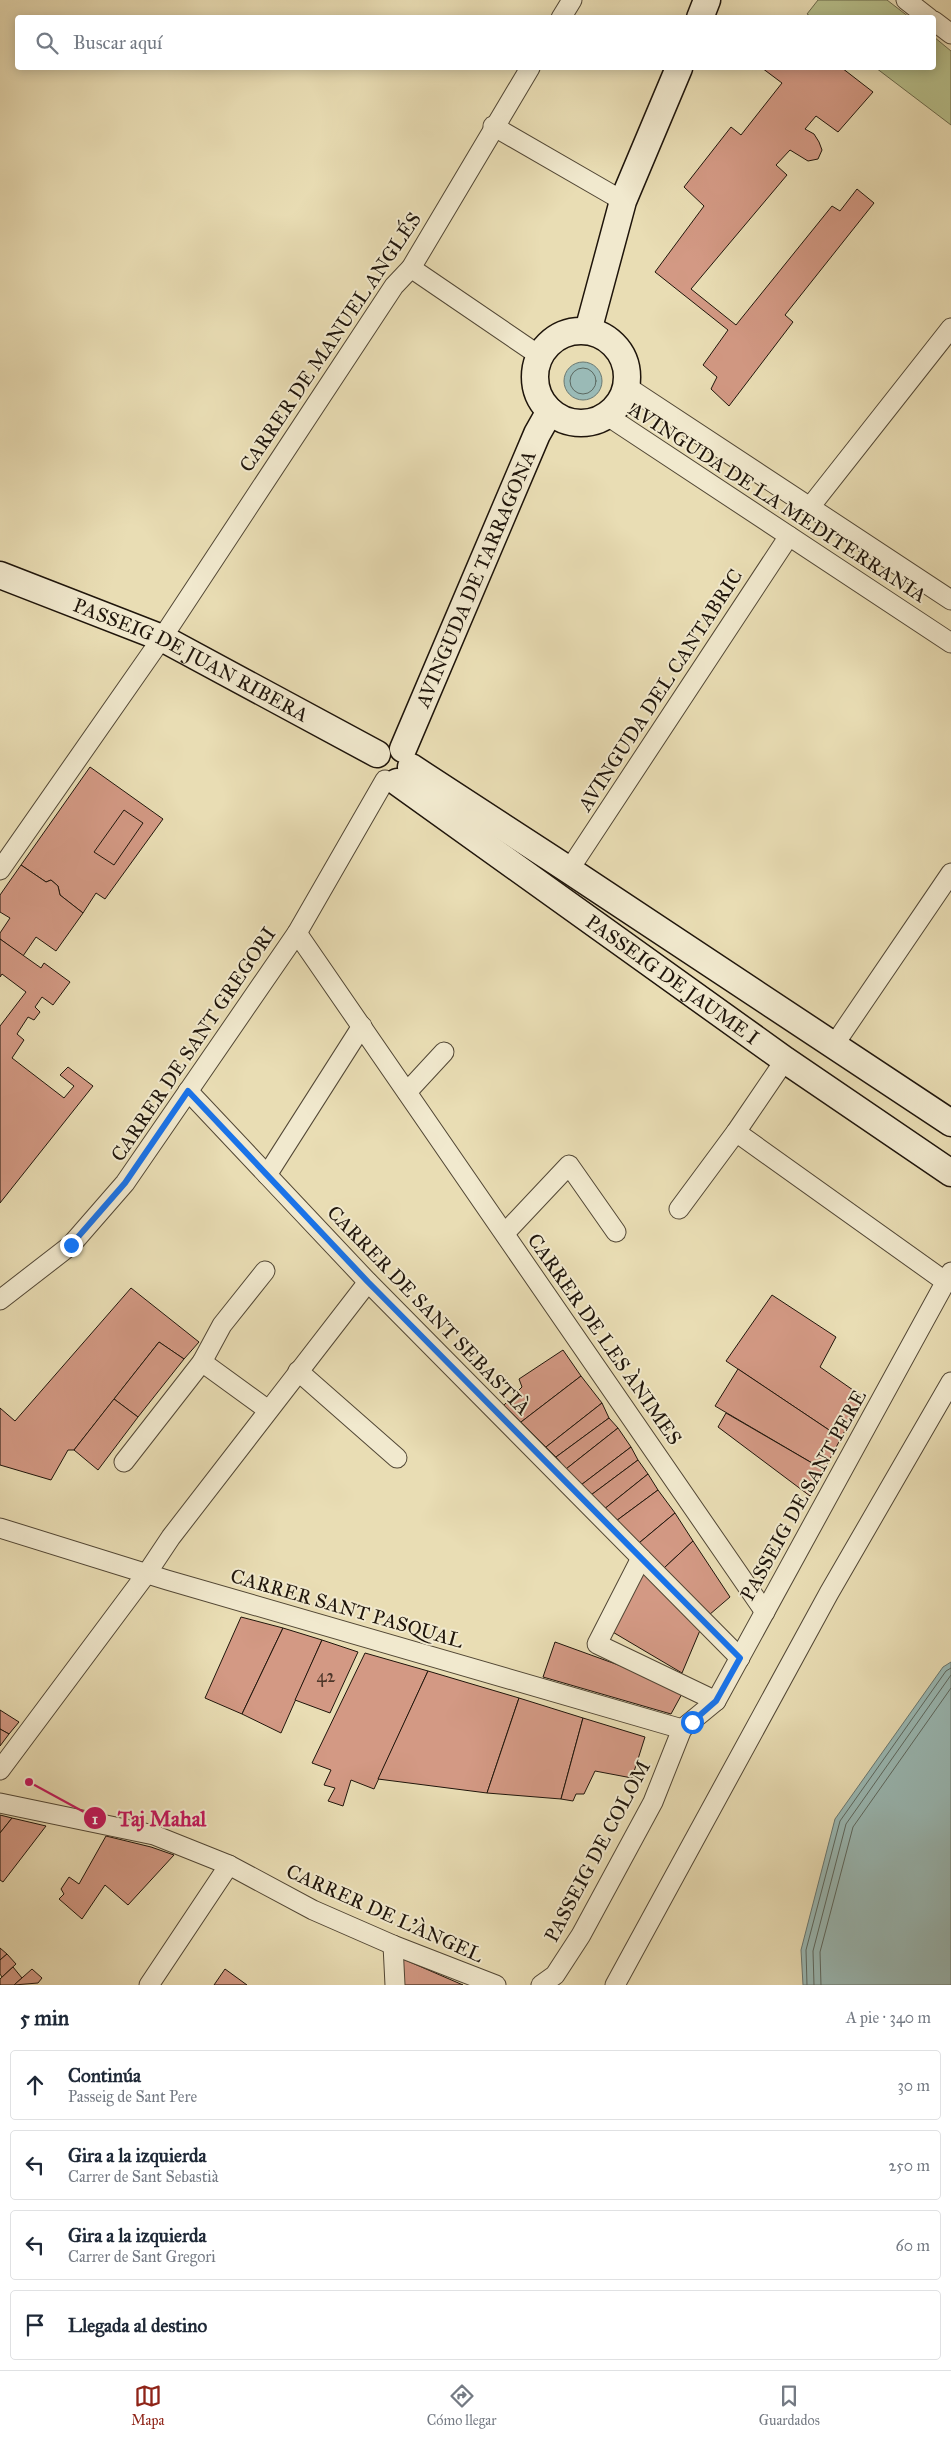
<!DOCTYPE html>
<html lang="es">
<head>
<meta charset="utf-8">
<style>
	body { margin:0; font-family:"IM FELL Great Primer",serif; background:#f2f2f3; color:#1f2937 }
	.stop { position:absolute; width:15px; height:15px; margin:-11px; border:4px solid #1a73e8; border-radius:50%; background:#fff }
	.stop.end { background:#1a73e8; border-color:#fff; box-shadow:0 1px 5px #0008 }
	.list { margin:0; padding:0; list-style:none }
	h2 { display:flex; justify-content:space-between; align-items:center; height:65px; margin:0; padding:0 20px; font-size:21px }
	h2 small { font-size:16px; font-weight:400; color:#747a83 }
	.list li { display:grid; grid-template-columns:32px 1fr auto; gap:15px; align-items:center; box-sizing:border-box; height:70px; margin:0 10px 10px; padding:0 10px; border:1px solid #e0e1e3; border-radius:5px }
	.list b { display:block; font-size:19px; white-space:nowrap }
	.list p { margin:0; font-size:16px; white-space:nowrap; color:#747a83 }
	.list em { font-size:16px; font-style:normal; color:#747a83 }
	.icon { flex:none; width:28px; height:28px; fill:none; stroke:currentColor; stroke-width:2; stroke-linecap:round; stroke-linejoin:round }
	.map { position:relative; flex:none; width:951px; height:1985px; overflow:hidden }
	.search { position:absolute; background:#fff; box-shadow:0 2px 12px #0003; left:15px; right:15px; top:15px; height:55px; display:flex; align-items:center; gap:12px; box-sizing:border-box; padding:0 18px; border-radius:5px; color:#747a83; font-size:19px }
	.sheet { height:385px; background:#fff }
	nav { display:flex; justify-content:space-around; align-items:center; box-sizing:border-box; height:70px; border-top:1px solid #e0e1e3; background:#fff; font-size:14px; color:#747a83 }
	nav a { display:grid; justify-items:center; gap:2px }
	nav .on { color:#8f2418 }
	.map>svg:first-child { display:block }
	.green { fill:#b7c08c; stroke:#6b6a4c }
	.water { fill:#9abab6; stroke:#697872 }
	.lines { fill:none; stroke-linecap:round; stroke-linejoin:round }
	.shore { stroke:#5c6860; stroke-width:1 }
	.building { fill:#d39984; stroke:#1f150b }
	.street-casing { stroke:#524735; stroke-width:21 }
	.secondary-casing { stroke:#1f150b; stroke-width:29 }
	.street { stroke:#f1e9ce; stroke-width:19 }
	.secondary { stroke:#f1e9ce; stroke-width:26 }
	.route { stroke:#1a73e8; stroke-width:6 }
	.labels { text-anchor:middle; dominant-baseline:central; stroke-width:4; stroke-linejoin:round; paint-order:stroke }
	.number-label { font-size:18px; fill:#4c3629 }
	.street-label { font-size:20px; fill:#1f150b; stroke:#f1e9ce }
	.leader { fill:none; stroke:#c2185b; stroke-width:2 }
	.callout-dot { fill:#c2185b; stroke:#f1e9ce; stroke-width:2 }
	.mark-label { font-size:15px; text-anchor:middle; font-weight:bold; fill:#fff }
	.callout-label { font-size:21px; text-anchor:middle; font-weight:bold; fill:#c2185b; stroke:#f1e9ce; stroke-width:4; stroke-linejoin:round; paint-order:stroke }
</style>
</head>
<body>
<div class="map">
<svg width="951" height="1985" viewBox="0 0 951 1985">
	<rect width="100%" height="100%" fill="#e9ddb4"/>
	<filter id="stains"><feTurbulence type="fractalNoise" baseFrequency=".004" numOctaves="4"/><feColorMatrix values="0 0 0 0 .2 0 0 0 0 .09 0 0 0 0 .02 0 0 0 .5 -.17"/></filter>
	<radialGradient id="worn" r=".72"><stop offset=".6" stop-color="#630" stop-opacity="0"/><stop offset="1" stop-color="#630" stop-opacity=".3"/></radialGradient>
	<!-- green -->
	<g class="green">
		<polygon points="818,0 887,0 909,17 812,17 807,14"/>
		<polygon points="934,37 951,51 951,125 876,68 934,68"/>
	</g>
	<!-- water -->
	<g class="water">
		<circle cx="583" cy="381" r="19"/>
		<polygon points="951,1662 951,1985 803,1985 801,1950 835,1819 943,1667"/>
	</g>
	<g class="lines">
		<!-- shore -->
		<g class="shore">
			<circle cx="583" cy="381" r="13"/>
			<polyline points="807,1985 806,1950 840,1821 946,1671 951,1668"/>
			<polyline points="814,1985 813,1951 846,1824 951,1675"/>
			<polyline points="821,1985 820,1952 853,1827 951,1688"/>
		</g>
	</g>
	<!-- building -->
	<g class="building">
		<polygon points="762,68 842,68 873,92 838,132 816,116 805,129 814,134 819,142 822,150 818,159 808,161 790,150 776,165 787,175 691,289 736,325 832,206 840,211 857,189 874,203 785,315 793,322 729,406 711,389 717,377 703,365 728,330 655,272 704,206 684,187 731,127 741,135 782,83"/>
		<polygon points="90,767 163,819 105,899 96,893 83,913 60,895 58,886 51,880 46,882 21,865"/>
		<polygon points="124,810 143,823 114,865 94,852"/>
		<polygon points="21,865 46,882 51,880 58,886 60,895 83,913 56,951 36,937 23,956 0,939 0,933 10,918 0,912 0,895"/>
		<polygon points="0,939 41,968 44,963 70,982 53,1005 42,997 35,1007 40,1012 34,1020 28,1017 17,1034 24,1040 12,1058 64,1098 74,1086 60,1075 68,1067 93,1086 0,1203 0,1026 26,992 2,974 0,977"/>
		<polygon points="131,1288 199,1342 184,1359 159,1342 74,1450 68,1450 51,1480 0,1465 0,1408 15,1421"/>
		<polygon points="772,1295 836,1337 820,1367 863,1397 841,1438 726,1361"/>
		<polygon points="159,1342 184,1359 138,1417 114,1399"/>
		<polygon points="563,1350 581,1376 521,1422 504,1405 522,1387 519,1379"/>
		<polygon points="738,1369 841,1438 824,1470 715,1406"/>
		<polygon points="581,1376 602,1403 546,1447 521,1422"/>
		<polygon points="114,1399 138,1417 98,1470 74,1450"/>
		<polygon points="602,1403 609,1418 556,1457 546,1447"/>
		<polygon points="726,1413 824,1470 810,1496 718,1427"/>
		<polygon points="609,1418 618,1428 566,1469 556,1457"/>
		<polygon points="618,1428 631,1447 581,1485 566,1469"/>
		<polygon points="631,1447 638,1460 591,1495 581,1485"/>
		<polygon points="638,1460 648,1474 603,1510 591,1495"/>
		<polygon points="648,1474 658,1490 616,1521 603,1510"/>
		<polygon points="658,1490 675,1513 639,1543 616,1521"/>
		<polygon points="675,1513 693,1541 664,1568 639,1543"/>
		<polygon points="693,1541 730,1597 709,1615 664,1568"/>
		<polygon points="643,1572 701,1628 682,1673 611,1631"/>
		<polygon points="241,1617 283,1628 242,1714 205,1698"/>
		<polygon points="283,1628 322,1640 281,1733 242,1714"/>
		<polygon points="322,1640 358,1652 330,1713 295,1700"/>
		<polygon points="555,1642 657,1679 683,1692 671,1714 543,1677"/>
		<polygon points="365,1653 428,1671 374,1789 351,1780 343,1806 328,1801 335,1788 324,1785 331,1770 312,1763"/>
		<polygon points="428,1671 519,1698 487,1793 378,1779"/>
		<polygon points="519,1698 583,1718 561,1799 487,1793"/>
		<polygon points="0,1710 19,1722 9,1734 0,1729"/>
		<polygon points="583,1718 645,1737 632,1778 595,1771 584,1794 576,1794 573,1801 561,1799"/>
		<polygon points="0,1729 9,1734 0,1746"/>
		<polygon points="0,1815 12,1818 0,1833"/>
		<polygon points="12,1818 46,1826 3,1882 0,1880 0,1833"/>
		<polygon points="106,1836 151,1847 174,1855 128,1905 105,1885 82,1919 59,1899 64,1894 61,1889 69,1877 79,1884"/>
		<polygon points="0,1948 7,1954 0,1960"/>
		<polygon points="7,1954 16,1964 2,1977 0,1974 0,1960"/>
		<polygon points="403,1959 463,1985 404,1985"/>
		<polygon points="13,1967 22,1978 14,1985 0,1985 0,1979"/>
		<polygon points="32,1969 42,1978 38,1983 14,1985"/>
		<polygon points="225,1969 247,1985 214,1985"/>
	</g>
	<g class="lines">
		<defs>
			<g id="street">
				<polyline points="906,0 929,18"/>
				<polyline points="561,18 572,0"/>
				<polyline points="934,21 951,34"/>
				<polyline points="493,126 623,201"/>
				<polyline points="411,268 540,356"/>
				<polyline points="626,386 951,600"/>
				<polyline points="606,415 951,643"/>
				<polyline points="810,507 951,328"/>
				<polyline points="0,870 162,638 394,286 411,268 530,68"/>
				<polyline points="569,870 789,536"/>
				<polyline points="297,933 765,1612"/>
				<polyline points="834,1045 951,873"/>
				<polyline points="188,1091 368,1282 740,1658"/>
				<polyline points="407,1092 444,1052"/>
				<polyline points="736,1132 946,1282"/>
				<polyline points="267,1175 362,1026"/>
				<polyline points="679,1209 736,1132 785,1060"/>
				<polyline points="505,1233 569,1165 616,1232"/>
				<polyline points="0,1300 71,1245 125,1183 297,933 385,780"/>
				<polyline points="202,1362 268,1410"/>
				<polyline points="298,1371 397,1458"/>
				<polyline points="124,1462 202,1362 222,1325 265,1271"/>
				<polyline points="0,1528 167,1580 682,1729"/>
				<polyline points="641,1558 597,1644 716,1701"/>
				<polyline points="0,1770 147,1573 171,1537 368,1282"/>
				<polyline points="0,1803 154,1835 229,1865 313,1910 393,1945 496,1985"/>
				<polyline points="393,1945 395,1985"/>
				<polyline points="149,1985 229,1865"/>
				<polyline points="541,1985 555,1975 581,1935 653,1802 682,1729 716,1701 951,1272"/>
				<polyline points="615,1985 829,1593 951,1382"/>
			</g>
			<g id="secondary">
				<polyline points="700,18 707,0"/>
				<polyline points="588,331 623,201 679,68"/>
				<circle cx="581" cy="377" r="46"/>
				<path id="s1" d="M0,575l162,63 215,116"/>
				<path id="s2" d="M403,749l134,-315 13,-23"/>
				<polyline points="411,767 569,870 951,1123"/>
				<path id="s3" d="M397,782l388,278 166,113"/>
			</g>
		</defs>
		<!-- street casing -->
		<use href="#street" class="street-casing"/>
		<!-- secondary casing -->
		<use href="#secondary" class="secondary-casing"/>
		<!-- street -->
		<use href="#street" class="street"/>
		<!-- secondary -->
		<use href="#secondary" class="secondary"/>
	</g>
	<g class="lines">
		<!-- route -->
		<polyline class="route" points="71,1245 125,1183 188,1091 368,1282 740,1658 716,1701 692,1722"/>
	</g>
	<g class="labels">
		<!-- number labels -->
		<g class="number-label">
			<text x="326" y="1676">42</text>
		</g>
		<!-- street labels -->
		<g class="street-label">
			<text transform="translate(330 342) rotate(-56)">CARRER DE MANUEL ANGLÉS</text>
			<text transform="translate(778 502) rotate(33)">AVINGUDA DE LA MEDITERRANIA</text>
			<text stroke="none"><textPath href="#s2" startOffset="185">AVINGUDA DE TARRAGONA</textPath></text>
			<text stroke="none"><textPath href="#s1" startOffset="209">PASSEIG DE JUAN RIBERA</textPath></text>
			<text transform="translate(660 690) rotate(-57)">AVINGUDA DEL CANTABRIC</text>
			<text stroke="none"><textPath href="#s3" startOffset="339">PASSEIG DE JAUME I</textPath></text>
			<text transform="translate(193 1044) rotate(-56)">CARRER DE SANT GREGORI</text>
			<text transform="translate(429 1310) rotate(46)">CARRER DE SANT SEBASTIÀ</text>
			<text transform="translate(605 1339) rotate(55)">CARRER DE LES ÀNIMES</text>
			<text transform="translate(803 1495) rotate(-61)">PASSEIG DE SANT PERE</text>
			<text transform="translate(347 1608) rotate(16)">CARRER SANT PASQUAL</text>
			<text transform="translate(597 1851) rotate(-62)">PASSEIG DE COLOM</text>
			<text transform="translate(385 1913) rotate(24)">CARRER DE L'ÀNGEL</text>
		</g>
	</g>
	<!-- callouts -->
	<path class="leader" d="M29 1782L95 1818"/>
	<g class="callout-dot">
		<circle cx="29" cy="1782" r="5"/>
		<circle cx="95" cy="1818" r="12"/>
	</g>
	<g class="mark-label">
		<text x="95" y="1824">1</text>
	</g>
	<g class="callout-label">
		<text x="162" y="1826">Taj Mahal</text>
	</g>
	<rect width="100%" height="100%" filter="url(#stains)"/>
	<rect width="100%" height="100%" fill="url(#worn)"/>
</svg>
<div class="stop" style="left:692px;top:1722px"></div>
<div class="stop end" style="left:71px;top:1245px"></div>
<div class="search"><svg class="icon" aria-label="search" viewBox="0 0 24 24"><circle cx="10" cy="10" r="6"/><path d="M15 15l6 6"/></svg>Buscar aquí</div>
</div>
<section class="sheet">
<h2>5 min<small>A pie · 340 m</small></h2>
<ul class="list">
<li><svg class="icon" aria-label="ahead" viewBox="0 0 24 24"><path d="M12 20V5M6 11l6-6 6 6"/></svg><div><b>Continúa</b><p>Passeig de Sant Pere</p></div><em>30 m</em></li>
<li><svg class="icon" aria-label="left" viewBox="0 0 24 24"><path d="M17 20v-9H6M10 6l-5 5 5 5"/></svg><div><b>Gira a la izquierda</b><p>Carrer de Sant Sebastià</p></div><em>250 m</em></li>
<li><svg class="icon" aria-label="left" viewBox="0 0 24 24"><path d="M17 20v-9H6M10 6l-5 5 5 5"/></svg><div><b>Gira a la izquierda</b><p>Carrer de Sant Gregori</p></div><em>60 m</em></li>
<li><svg class="icon" aria-label="arrive" viewBox="0 0 24 24"><path d="M6 21V4h12l-3 4 3 4H6"/></svg><div><b>Llegada al destino</b></div></li>
</ul>
</section>
<nav>
<a class="on"><svg class="icon" aria-label="map" viewBox="0 0 24 24"><path d="M3 6l6-2 6 2 6-2v14l-6 2-6-2-6 2zM9 4v14M15 6v14"/></svg>Mapa</a>
<a><svg class="icon" aria-label="directions" viewBox="0 0 24 24"><path d="M12 3l9 9-9 9-9-9zM9 14v-3h6M13 9l2 2-2 2"/></svg>Cómo llegar</a>
<a><svg class="icon" aria-label="saved" viewBox="0 0 24 24"><path d="M7 4h10v16l-5-4-5 4z"/></svg>Guardados</a>
</nav>
</body>
</html>
